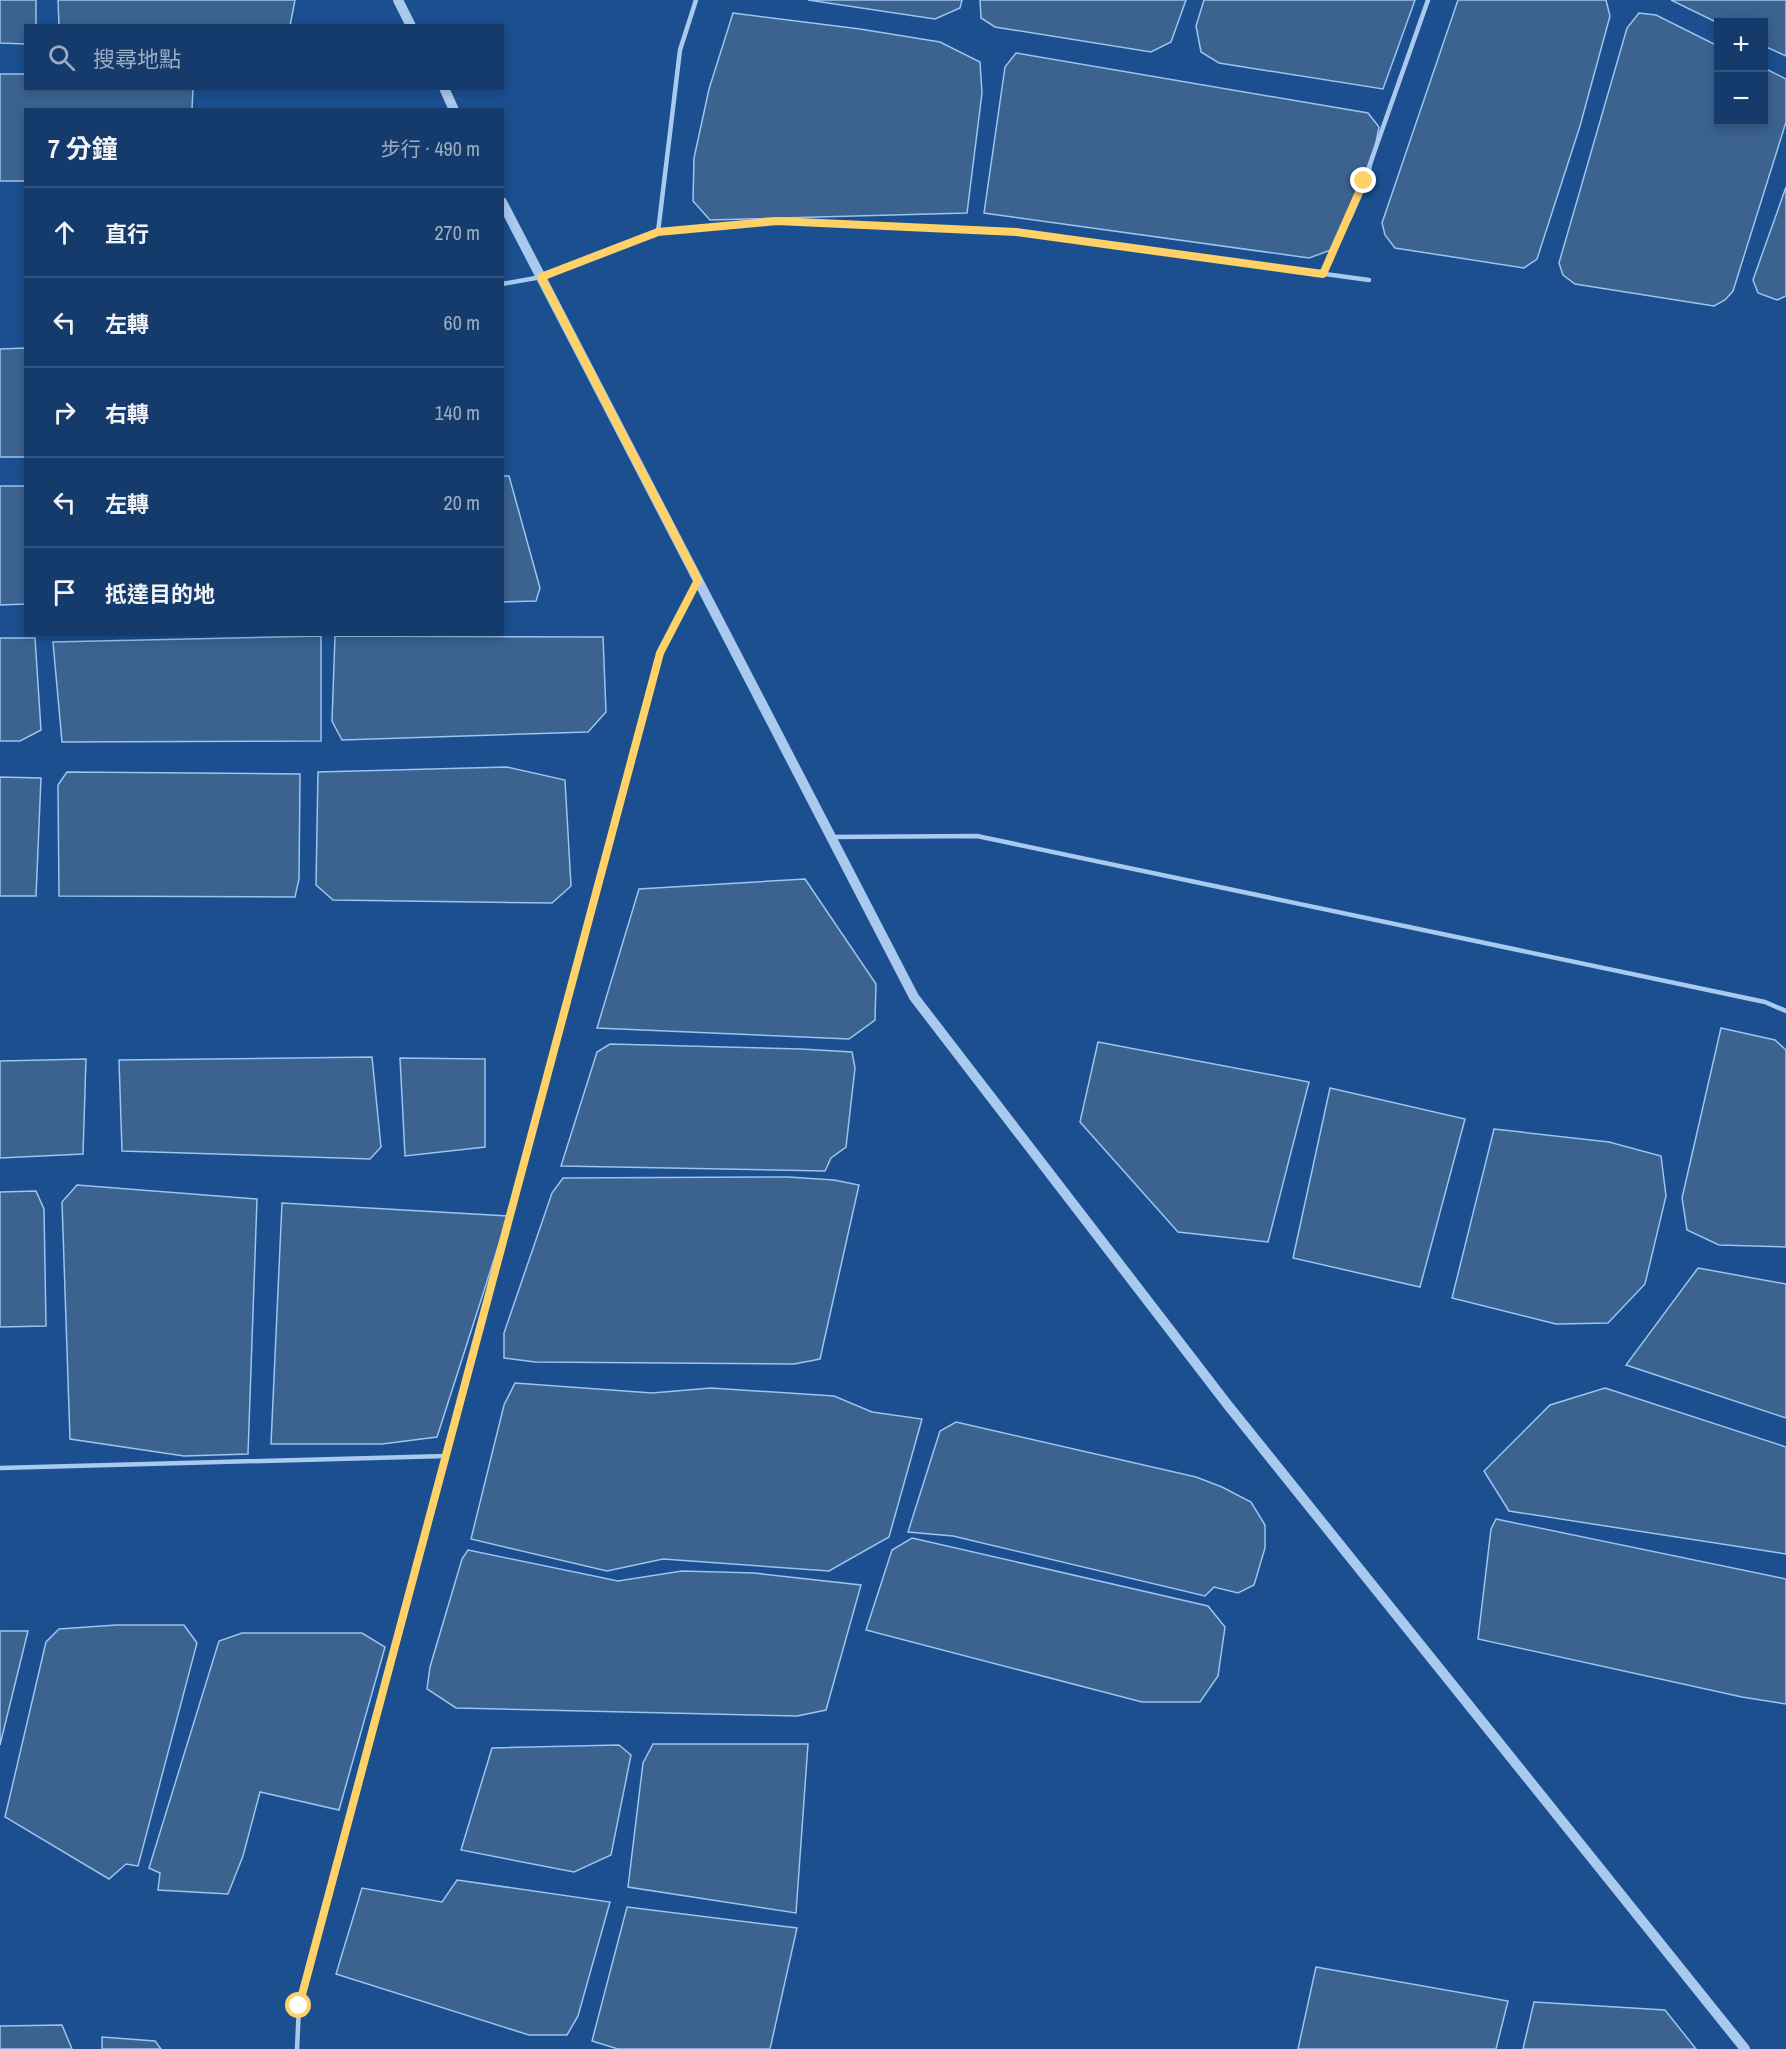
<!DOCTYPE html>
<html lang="zh-TW">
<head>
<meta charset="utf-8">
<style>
	body { margin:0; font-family:"Archivo Narrow","Noto Sans TC",sans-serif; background:#1d4271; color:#f1f3f6 }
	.controls { position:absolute; right:18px; top:18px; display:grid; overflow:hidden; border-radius:0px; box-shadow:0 3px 9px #0003 }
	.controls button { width:54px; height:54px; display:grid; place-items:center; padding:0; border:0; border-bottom:2px solid #33557e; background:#143b6b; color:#f1f3f6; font:30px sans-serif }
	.stop { position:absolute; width:18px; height:18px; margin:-14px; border:4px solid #ffd166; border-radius:50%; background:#fff }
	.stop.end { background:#ffd166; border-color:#fff; box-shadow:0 2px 6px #0008 }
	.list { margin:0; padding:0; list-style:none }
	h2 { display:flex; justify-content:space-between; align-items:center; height:78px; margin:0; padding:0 24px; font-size:26px }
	h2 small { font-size:20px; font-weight:400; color:#9dadc1 }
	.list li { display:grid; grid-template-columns:39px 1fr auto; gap:18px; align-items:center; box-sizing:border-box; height:90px; padding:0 24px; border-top:2px solid #33557e }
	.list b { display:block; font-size:22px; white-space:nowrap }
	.list em { font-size:20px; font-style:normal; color:#9dadc1 }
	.icon { flex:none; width:33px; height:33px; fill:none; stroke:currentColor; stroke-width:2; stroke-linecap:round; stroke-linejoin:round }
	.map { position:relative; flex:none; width:1786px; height:2049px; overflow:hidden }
	.search { position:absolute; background:#143b6b; box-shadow:0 3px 9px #0003; left:24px; top:24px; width:480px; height:66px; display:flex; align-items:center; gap:15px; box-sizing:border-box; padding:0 21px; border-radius:0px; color:#9dadc1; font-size:22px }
	.panel { position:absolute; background:#143b6b; box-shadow:0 3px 9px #0003; left:24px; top:108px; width:480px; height:528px; border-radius:0px }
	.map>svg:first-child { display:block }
	.water { fill:#3c6290; stroke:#9cc4f0; stroke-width:1.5 }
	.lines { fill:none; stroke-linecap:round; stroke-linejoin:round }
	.service { stroke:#a9c9ee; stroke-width:4.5 }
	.tertiary { stroke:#a9c9ee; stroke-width:10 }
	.route { stroke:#ffd166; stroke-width:8 }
</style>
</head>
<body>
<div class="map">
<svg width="1786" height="2049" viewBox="0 0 1786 2049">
	<rect width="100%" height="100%" fill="#1b4f8f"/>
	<!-- water -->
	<g class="water">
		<polygon points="0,0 36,0 36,25 26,26 25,44 0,43"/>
		<polygon points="58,0 295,0 290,26 59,25"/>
		<polygon points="808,0 962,0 960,8 935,19"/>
		<polygon points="980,0 1186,0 1171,42 1151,52 995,27 981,18"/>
		<polygon points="1204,0 1415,0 1383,89 1219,63 1201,52 1196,26"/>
		<polygon points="1458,0 1606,0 1610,16 1580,126 1537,259 1524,268 1395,248 1385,235 1382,223"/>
		<polygon points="1671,0 1786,0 1786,56 1764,46 1764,22 1718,23"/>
		<polygon points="733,13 860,29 940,42 980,62 982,93 967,213 710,220 693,201 694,158 709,89"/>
		<polygon points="1639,13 1656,15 1718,46 1718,122 1764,122 1764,68 1786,79 1786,122 1733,291 1725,300 1714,306 1575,284 1563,275 1559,263 1627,28"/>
		<polygon points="1016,53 1368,113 1379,127 1369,178 1351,219 1331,250 1309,258 984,213 1005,67"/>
		<polygon points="0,74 25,74 26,88 193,89 192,109 26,110 25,181 0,181"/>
		<polygon points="1786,187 1786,296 1777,300 1758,293 1753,280"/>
		<polygon points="25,348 25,457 0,457 0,349"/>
		<polygon points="503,476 509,476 540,588 536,601 503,602"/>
		<polygon points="0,486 25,486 25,604 0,605"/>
		<polygon points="321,636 321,741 62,742 53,642"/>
		<polygon points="335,636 603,637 606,712 588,732 342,740 332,721"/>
		<polygon points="0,638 35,638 41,730 20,741 0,741"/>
		<polygon points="507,767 565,780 571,886 552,903 333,900 316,885 318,772"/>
		<polygon points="67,772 300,774 299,879 295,897 59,896 58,785"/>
		<polygon points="0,777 41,778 36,896 0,896"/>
		<polygon points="805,879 876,984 875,1020 849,1039 597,1028 639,889"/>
		<polygon points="1721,1028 1775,1040 1786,1050 1786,1247 1719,1245 1687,1230 1682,1198"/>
		<polygon points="1098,1042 1309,1082 1268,1242 1178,1232 1080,1122"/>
		<polygon points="610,1044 801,1049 852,1052 855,1068 846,1147 831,1158 825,1171 561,1166 597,1052"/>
		<polygon points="372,1057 381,1147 370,1159 122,1151 119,1060"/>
		<polygon points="400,1058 485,1059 485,1147 405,1156"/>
		<polygon points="86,1059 83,1154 0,1158 0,1061"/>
		<polygon points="1330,1088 1465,1119 1420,1287 1293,1258"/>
		<polygon points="1494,1129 1609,1142 1661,1156 1666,1196 1645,1284 1608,1323 1556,1324 1452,1298"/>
		<polygon points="788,1177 834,1180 859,1185 820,1359 794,1364 535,1362 504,1358 504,1333 552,1193 563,1178"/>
		<polygon points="77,1185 257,1199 248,1454 184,1456 70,1439 62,1202"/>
		<polygon points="36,1191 44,1209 46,1326 0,1327 0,1192"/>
		<polygon points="282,1203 508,1216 437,1437 382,1444 271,1444"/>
		<polygon points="1698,1268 1786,1284 1786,1418 1626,1365"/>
		<polygon points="515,1383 652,1393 711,1388 834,1396 872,1412 922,1419 889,1537 829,1571 663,1559 607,1571 471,1539 504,1405"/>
		<polygon points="1605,1388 1786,1447 1786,1554 1509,1511 1484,1471 1550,1405"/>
		<polygon points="956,1422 1196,1477 1222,1487 1251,1502 1265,1525 1265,1548 1254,1585 1238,1593 1214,1587 1205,1596 953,1536 908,1532 940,1431"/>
		<polygon points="1496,1519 1786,1579 1786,1704 1742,1697 1478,1639 1491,1529"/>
		<polygon points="912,1538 1208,1606 1225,1627 1218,1676 1200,1702 1142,1702 866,1630 892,1550"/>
		<polygon points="468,1550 618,1581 682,1571 754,1573 861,1585 826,1710 797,1716 456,1708 427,1689 430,1667 462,1559"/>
		<polygon points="116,1625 184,1625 197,1643 138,1866 126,1864 109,1879 5,1817 46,1642 59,1629"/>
		<polygon points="0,1631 28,1631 0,1745"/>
		<polygon points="242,1633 362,1633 385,1647 339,1810 260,1792 243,1856 228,1894 158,1890 160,1873 149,1868 219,1641"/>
		<polygon points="653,1744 808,1744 796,1913 628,1887 643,1763"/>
		<polygon points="619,1745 631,1755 611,1855 574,1872 461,1850 492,1748"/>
		<polygon points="457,1880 610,1902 578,2016 567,2035 529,2035 336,1974 362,1888 442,1902"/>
		<polygon points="627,1907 797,1928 770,2049 618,2049 592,2041"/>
		<polygon points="1316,1967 1508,2001 1496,2049 1298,2049"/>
		<polygon points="1534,2002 1665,2010 1696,2049 1523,2049"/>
		<polygon points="62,2025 72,2049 0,2049 0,2026"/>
		<polygon points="102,2037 155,2041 161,2049 102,2049"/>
	</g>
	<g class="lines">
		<!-- service -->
		<g class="service">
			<polyline points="658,232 680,50 696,0"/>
			<polyline points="1323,274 1364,181 1428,0"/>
			<polyline points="502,284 541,277 658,232 777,221 1016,232 1369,280"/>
			<polyline points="831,837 977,836 1765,1002 1786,1011"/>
			<polyline points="0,1468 446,1456"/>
			<polyline points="297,2049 299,2006 660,653 697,583"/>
		</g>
		<!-- tertiary -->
		<g class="tertiary">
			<polyline points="398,0 411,26"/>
			<polyline points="444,88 454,110"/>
			<polyline points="502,202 914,997 1227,1404 1745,2049"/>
		</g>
	</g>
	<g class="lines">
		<!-- route -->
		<polyline class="route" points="299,2006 660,653 698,580 541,277 658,232 777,221 1016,232 1323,274 1364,181"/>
	</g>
</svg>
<div class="controls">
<button>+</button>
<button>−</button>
</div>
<div class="stop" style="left:299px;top:2006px"></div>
<div class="stop end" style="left:1364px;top:181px"></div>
<div class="search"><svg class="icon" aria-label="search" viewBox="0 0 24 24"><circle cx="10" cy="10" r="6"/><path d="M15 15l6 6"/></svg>搜尋地點</div>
<section class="panel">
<h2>7 分鐘<small>步行 · 490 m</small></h2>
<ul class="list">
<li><svg class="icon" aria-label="ahead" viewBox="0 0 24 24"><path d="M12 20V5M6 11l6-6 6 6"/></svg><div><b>直行</b></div><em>270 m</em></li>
<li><svg class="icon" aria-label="left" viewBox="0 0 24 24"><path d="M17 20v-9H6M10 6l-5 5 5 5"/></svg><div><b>左轉</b></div><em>60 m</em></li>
<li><svg class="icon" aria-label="right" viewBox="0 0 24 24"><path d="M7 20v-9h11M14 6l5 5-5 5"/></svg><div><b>右轉</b></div><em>140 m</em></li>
<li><svg class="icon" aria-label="left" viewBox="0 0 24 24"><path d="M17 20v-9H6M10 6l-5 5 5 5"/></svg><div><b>左轉</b></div><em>20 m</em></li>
<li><svg class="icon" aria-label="arrive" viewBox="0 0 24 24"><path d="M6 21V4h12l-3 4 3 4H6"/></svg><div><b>抵達目的地</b></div></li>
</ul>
</section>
</div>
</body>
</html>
